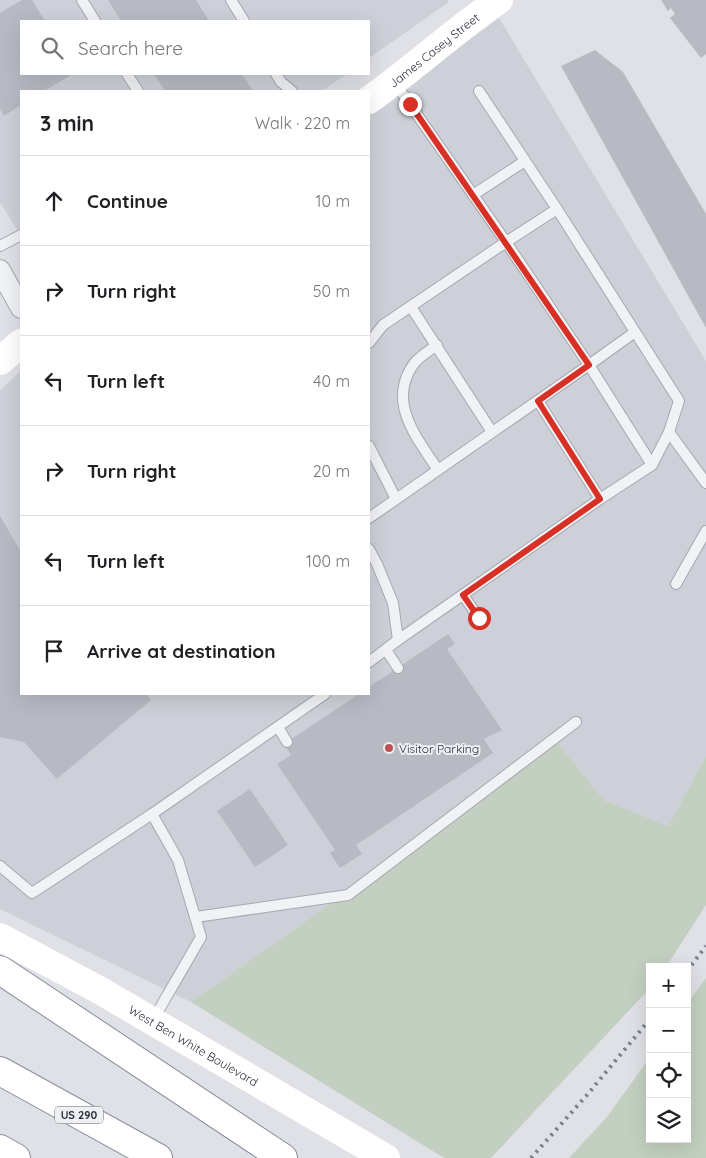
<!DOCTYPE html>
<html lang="en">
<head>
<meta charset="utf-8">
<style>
	body { margin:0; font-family:Quicksand,sans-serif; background:#f2f2f2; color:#202124 }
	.controls { position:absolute; right:15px; bottom:15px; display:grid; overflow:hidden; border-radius:0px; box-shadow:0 5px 20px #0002 }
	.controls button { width:45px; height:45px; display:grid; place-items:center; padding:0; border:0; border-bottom:1px solid #e0e0e0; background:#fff; color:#202124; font:25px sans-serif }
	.stop { position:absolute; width:15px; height:15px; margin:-11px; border:4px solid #d93025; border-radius:50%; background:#fff }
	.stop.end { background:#d93025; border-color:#fff; box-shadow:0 1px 5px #0008 }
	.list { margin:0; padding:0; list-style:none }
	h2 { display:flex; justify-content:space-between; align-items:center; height:65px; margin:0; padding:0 20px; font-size:21px }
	h2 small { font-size:16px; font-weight:400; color:#757577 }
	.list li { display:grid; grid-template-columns:32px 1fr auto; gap:15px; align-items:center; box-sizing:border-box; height:90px; padding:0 20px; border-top:1px solid #e0e0e0 }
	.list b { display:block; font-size:19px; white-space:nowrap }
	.list em { font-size:16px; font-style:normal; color:#757577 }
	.icon { flex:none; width:28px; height:28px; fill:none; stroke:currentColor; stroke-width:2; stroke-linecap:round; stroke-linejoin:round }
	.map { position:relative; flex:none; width:706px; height:1158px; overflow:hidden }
	.search { position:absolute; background:#fff; box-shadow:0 5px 20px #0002; left:20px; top:20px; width:350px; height:55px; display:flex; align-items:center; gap:12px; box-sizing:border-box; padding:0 18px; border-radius:0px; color:#757577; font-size:19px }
	.panel { position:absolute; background:#fff; box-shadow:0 5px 20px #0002; left:20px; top:90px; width:350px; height:605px; border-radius:0px }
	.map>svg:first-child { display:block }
	.built { fill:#cdd0d8 }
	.green { fill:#c3d0c1 }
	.building { fill:#b7bac3 }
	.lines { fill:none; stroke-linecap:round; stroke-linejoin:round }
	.lane-casing { stroke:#a5a8b0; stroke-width:12 }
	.street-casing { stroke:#a5a8b0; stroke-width:22 }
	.highway-casing { stroke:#888d9c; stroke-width:30 }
	.lane { stroke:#f1f2f5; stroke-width:10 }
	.street { stroke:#f1f2f5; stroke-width:20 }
	.secondary { stroke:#fff; stroke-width:28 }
	.highway { stroke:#fff; stroke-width:28 }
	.rail { stroke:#7a7f8e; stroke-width:4; stroke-dasharray:2.5 5; stroke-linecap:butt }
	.route { stroke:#d93025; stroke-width:6 }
	.poi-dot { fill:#bf5154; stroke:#eef0f4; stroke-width:2 }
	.labels { text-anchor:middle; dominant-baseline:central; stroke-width:4; stroke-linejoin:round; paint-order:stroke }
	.shield { fill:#eef0f4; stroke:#656873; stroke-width:1 }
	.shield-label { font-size:11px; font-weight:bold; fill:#2a2e3c }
	.street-label { font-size:12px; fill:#2a2e3c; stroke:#eef0f4 }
	.poi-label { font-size:12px; fill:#2a2e3c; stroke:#eef0f4; text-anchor:start }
</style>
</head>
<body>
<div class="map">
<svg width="706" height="1158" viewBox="0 0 706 1158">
	<rect width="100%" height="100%" fill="#dfe1e7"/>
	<!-- built -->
	<g class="built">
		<polygon points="0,0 448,0 449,2 369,58 369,21 21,21 21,74 347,74 322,91 21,91 21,236 0,202"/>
		<polygon points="499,18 706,361 706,756 668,826 604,800 558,743 191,1002 0,909 0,390 21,371 21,694 369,694 369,114"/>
	</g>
	<!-- green -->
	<g class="green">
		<polygon points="558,743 604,800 668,826 706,756 706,905 666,967 650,967 650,988 491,1158 444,1158 191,1002"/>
		<polygon points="706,978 706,1158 569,1158 607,1117 650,1057 650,1139 687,1139 687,1004"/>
	</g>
	<!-- building -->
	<g class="building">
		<polygon points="22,0 32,0 45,21 21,21 21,74 73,74 44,91 21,91 21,105 4,116 0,109 0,13"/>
		<polygon points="108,0 196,0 209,21 121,21"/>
		<polygon points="661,0 706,0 706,54 701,58 670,18 675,14 671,8 668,11"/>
		<polygon points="595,50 623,72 706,214 706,328 561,66"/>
		<polygon points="154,74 242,74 253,91 165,91"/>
		<polygon points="0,516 21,552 21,694 147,694 151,700 57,779 24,742 0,737"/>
		<polygon points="448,634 455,644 447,649 502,730 484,739 493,753 356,845 362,854 340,868 330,853 335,850 277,764 291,755 284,744 359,694 369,694 369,687"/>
		<polygon points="250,789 288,845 255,867 217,811"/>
	</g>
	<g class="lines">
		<defs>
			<g id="lane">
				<polyline points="82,0 95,21"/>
				<polyline points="231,0 244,21"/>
				<polyline points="127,74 138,91"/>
				<polyline points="276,74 281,82 292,91"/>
				<polyline points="479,91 557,209 679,401 669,432 652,465 600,499 538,401"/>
				<polyline points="473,195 525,161"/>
				<polyline points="0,246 21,235"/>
				<polyline points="411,307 492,432"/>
				<polyline points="635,332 589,365 652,465"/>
				<polyline points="369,343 383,325 506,242 395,83"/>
				<path d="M437,345c-8,6 -19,12 -24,20 -26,38 4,73 25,105"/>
				<polyline points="669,432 706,483"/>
				<polyline points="369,446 396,499"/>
				<polyline points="369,518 589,365 506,242 557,209"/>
				<polyline points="369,549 377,564 393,603 398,640 369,662"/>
				<polyline points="676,584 706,531"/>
				<polyline points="463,595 479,618"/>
				<polyline points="398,640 600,499"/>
				<polyline points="386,650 398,668"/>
				<polyline points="278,727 287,742"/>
				<polyline points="152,814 325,694"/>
				<polyline points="0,866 32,893 152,814 178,860 201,937 153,1020"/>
				<polyline points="196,917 348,895 576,722"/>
			</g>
			<polyline id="street" points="0,270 21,308"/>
			<g id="highway">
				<polyline points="0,970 283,1158"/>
				<polyline points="0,1071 158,1158"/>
				<polyline points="0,1149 16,1158"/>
			</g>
		</defs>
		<!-- lane casing -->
		<use href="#lane" class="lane-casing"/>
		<!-- street casing -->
		<use href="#street" class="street-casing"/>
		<!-- highway casing -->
		<use href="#highway" class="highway-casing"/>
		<!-- lane -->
		<use href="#lane" class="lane"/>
		<!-- street -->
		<use href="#street" class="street"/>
		<!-- secondary -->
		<g class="secondary">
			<path id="s1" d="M369,100c45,-32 85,-69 130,-100"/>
			<polyline points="0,361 21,343"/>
			<path id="s2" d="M0,937l101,54 285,167"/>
		</g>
		<!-- highway -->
		<use href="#highway" class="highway"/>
		<!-- rail -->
		<g class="rail">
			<polyline points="687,971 706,946"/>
			<polyline points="531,1158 587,1095 650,1019"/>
		</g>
	</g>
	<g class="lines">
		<!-- route -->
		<polyline class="route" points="410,104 589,365 538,401 600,499 463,595 479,618"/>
	</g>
	<!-- markers -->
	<circle class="poi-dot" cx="389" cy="748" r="5"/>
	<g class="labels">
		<!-- shield labels -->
		<rect class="shield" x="55" y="1106.5" width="48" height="17" rx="4"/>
		<g class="shield-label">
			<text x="79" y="1115">US 290</text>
		</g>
		<!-- street labels -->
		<g class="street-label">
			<text stroke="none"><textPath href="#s1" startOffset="82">James Casey Street</textPath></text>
			<text stroke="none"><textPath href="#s2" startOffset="222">West Ben White Boulevard</textPath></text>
		</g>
		<!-- poi labels -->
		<g class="poi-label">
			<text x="399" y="748">Visitor Parking</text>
		</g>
	</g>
</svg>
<div class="controls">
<button>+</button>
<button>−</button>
<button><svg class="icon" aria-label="locate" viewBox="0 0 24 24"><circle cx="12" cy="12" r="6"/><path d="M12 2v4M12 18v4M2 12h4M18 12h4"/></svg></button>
<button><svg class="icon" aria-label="layers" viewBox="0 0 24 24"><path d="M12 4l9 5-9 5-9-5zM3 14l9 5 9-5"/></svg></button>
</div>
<div class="stop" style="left:479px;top:618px"></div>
<div class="stop end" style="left:410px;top:104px"></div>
<div class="search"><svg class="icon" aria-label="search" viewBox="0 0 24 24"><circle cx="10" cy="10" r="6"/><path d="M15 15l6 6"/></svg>Search here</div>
<section class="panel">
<h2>3 min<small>Walk · 220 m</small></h2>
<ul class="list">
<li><svg class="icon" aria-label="ahead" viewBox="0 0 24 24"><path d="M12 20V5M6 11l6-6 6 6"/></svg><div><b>Continue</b></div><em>10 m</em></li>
<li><svg class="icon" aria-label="right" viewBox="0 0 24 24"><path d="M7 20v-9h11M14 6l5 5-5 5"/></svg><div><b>Turn right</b></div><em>50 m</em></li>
<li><svg class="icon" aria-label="left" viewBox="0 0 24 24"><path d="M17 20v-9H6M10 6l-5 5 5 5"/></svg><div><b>Turn left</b></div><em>40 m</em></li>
<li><svg class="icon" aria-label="right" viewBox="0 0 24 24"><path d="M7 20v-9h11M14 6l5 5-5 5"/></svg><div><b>Turn right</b></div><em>20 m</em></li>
<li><svg class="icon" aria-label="left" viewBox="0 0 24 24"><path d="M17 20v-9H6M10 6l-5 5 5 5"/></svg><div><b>Turn left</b></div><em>100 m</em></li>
<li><svg class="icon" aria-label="arrive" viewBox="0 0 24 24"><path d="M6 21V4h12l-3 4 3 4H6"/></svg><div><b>Arrive at destination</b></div></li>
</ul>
</section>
</div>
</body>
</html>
